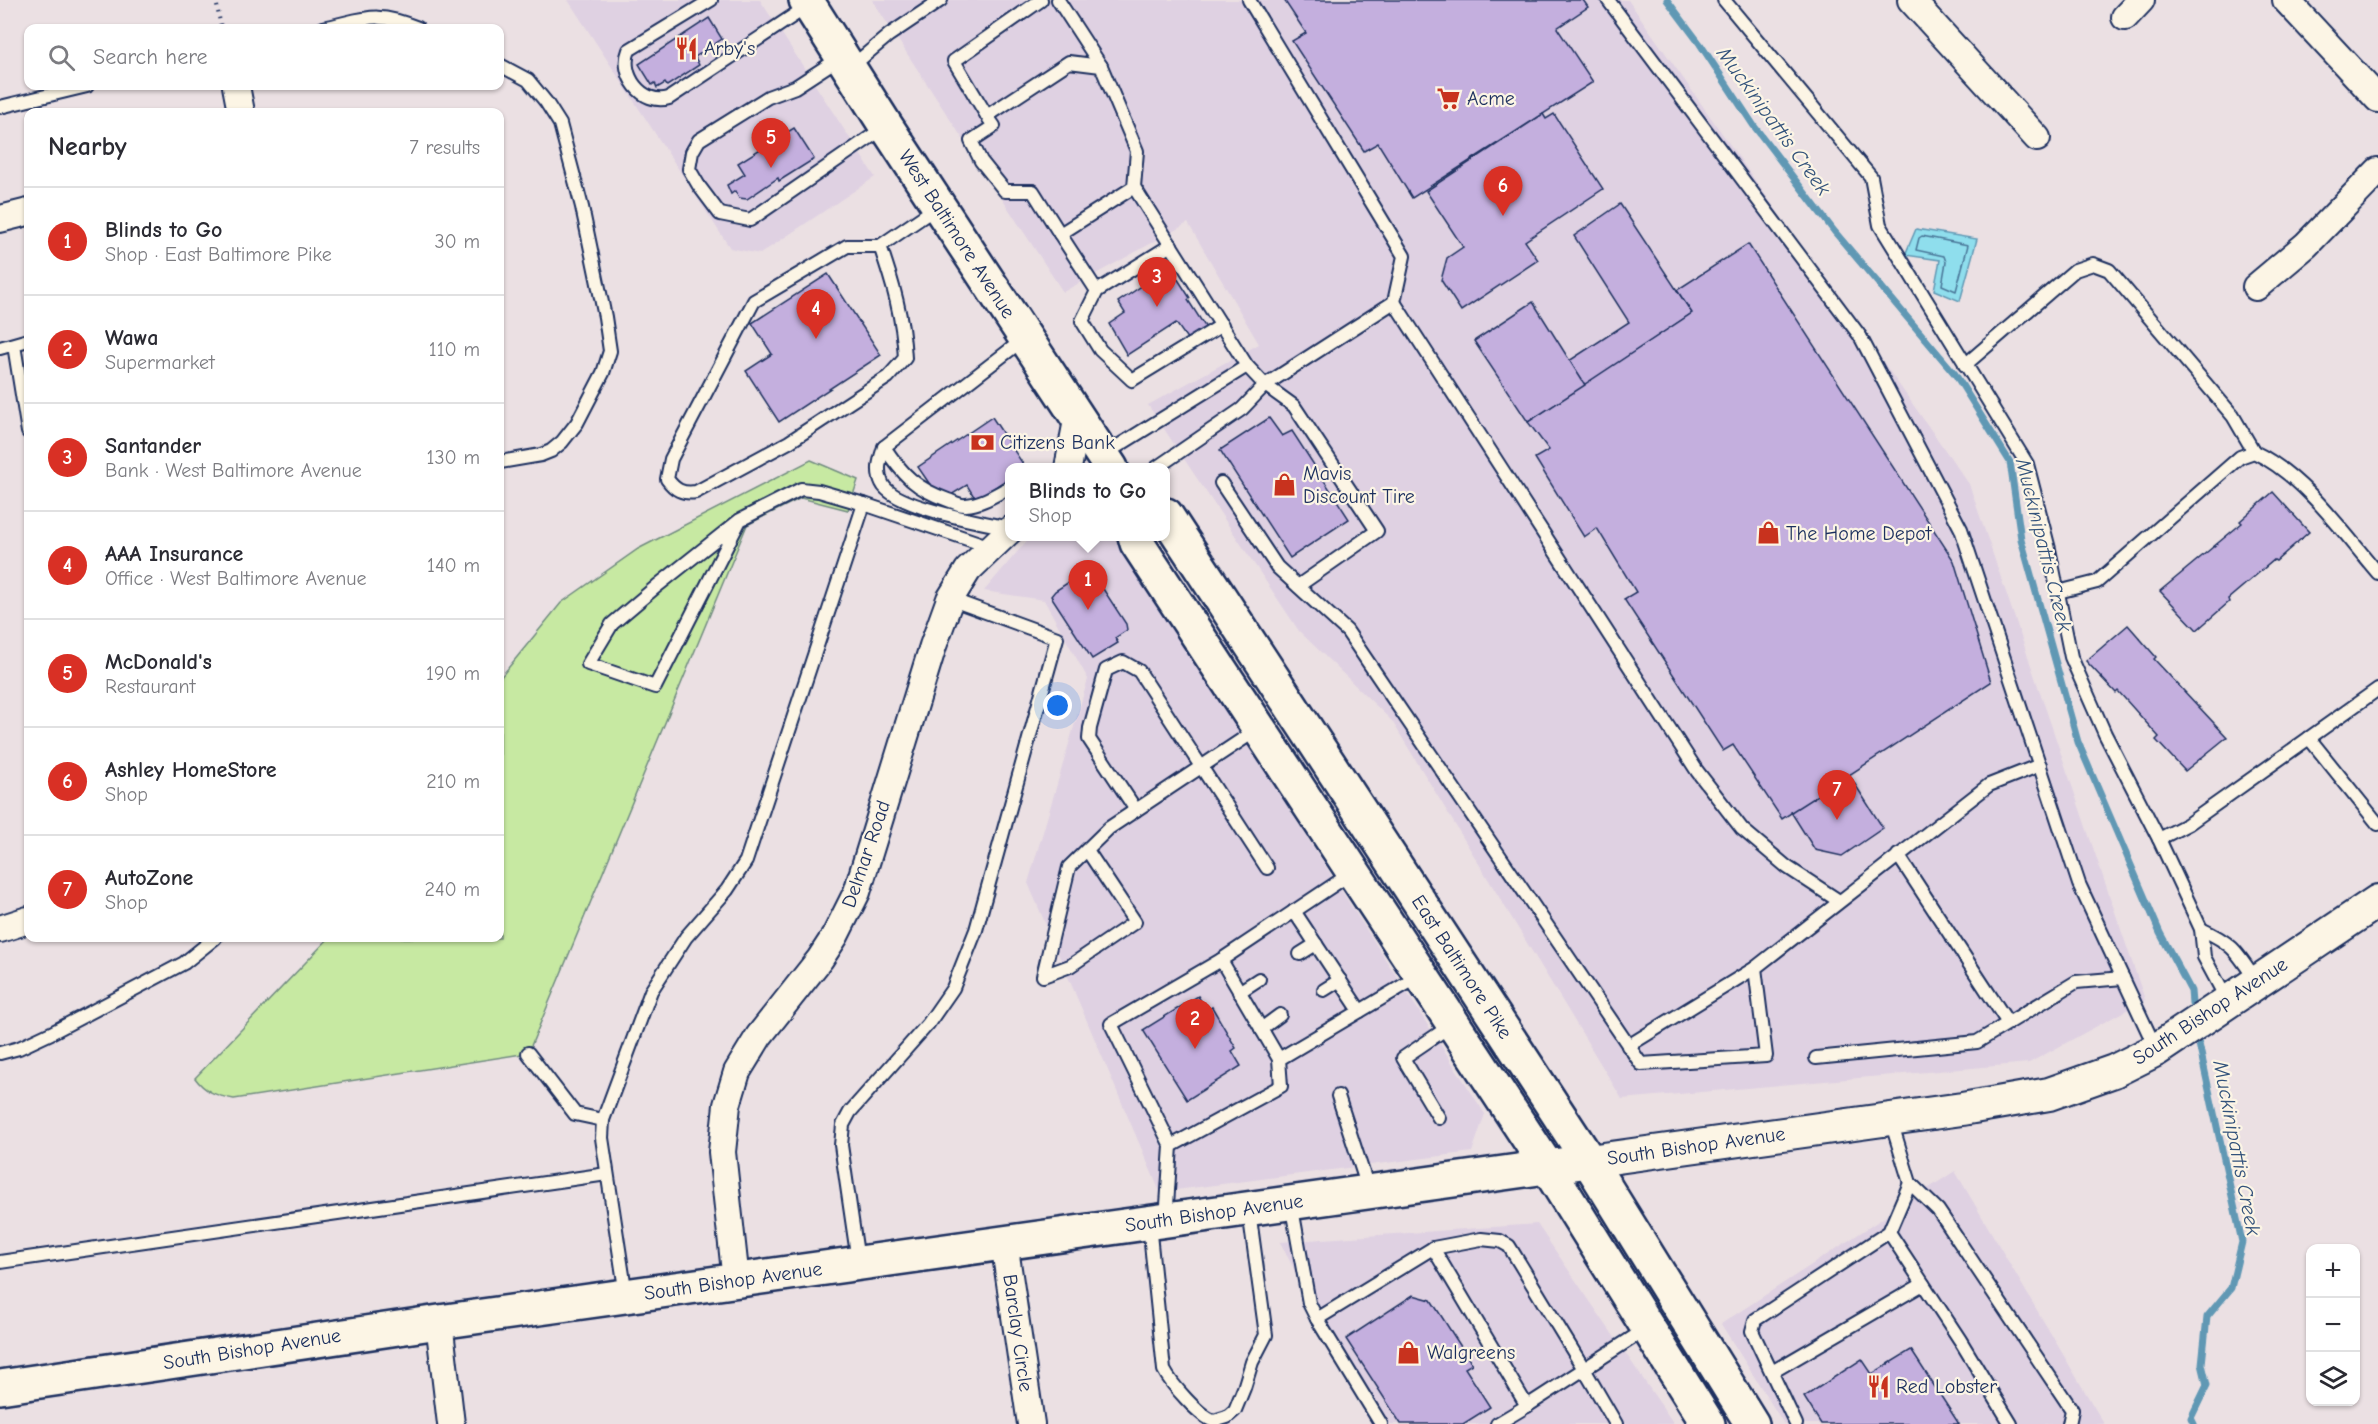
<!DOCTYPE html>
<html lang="en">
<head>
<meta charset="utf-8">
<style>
	body { margin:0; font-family:"Comic Neue",sans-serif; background:#f2f2f3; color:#2b2b33 }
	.controls { position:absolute; right:18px; bottom:18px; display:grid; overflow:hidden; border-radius:12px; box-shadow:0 2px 4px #0004 }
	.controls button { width:54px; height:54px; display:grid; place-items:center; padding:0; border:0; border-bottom:2px solid #e1e1e2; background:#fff; color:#2b2b33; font:30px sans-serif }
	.you { position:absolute; left:1058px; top:706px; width:21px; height:21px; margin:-15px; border:4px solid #fff; border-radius:50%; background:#1a73e8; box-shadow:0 0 0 9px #1a73e833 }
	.badge { display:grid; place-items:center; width:39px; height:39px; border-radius:50%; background:#d93025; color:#fff; font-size:20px; font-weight:700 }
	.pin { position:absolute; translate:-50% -50px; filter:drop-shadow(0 2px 3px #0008) }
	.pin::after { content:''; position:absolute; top:32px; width:21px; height:18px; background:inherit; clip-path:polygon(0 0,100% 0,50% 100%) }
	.popup { position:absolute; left:1005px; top:463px; width:165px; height:78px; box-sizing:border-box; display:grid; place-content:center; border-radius:12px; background:#fff; filter:drop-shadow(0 2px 4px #0005); font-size:20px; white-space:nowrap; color:#7c7c81 }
	.popup b { font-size:22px; color:#2b2b33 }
	.popup::after { content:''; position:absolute; left:50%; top:100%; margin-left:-12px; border:12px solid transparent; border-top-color:#fff }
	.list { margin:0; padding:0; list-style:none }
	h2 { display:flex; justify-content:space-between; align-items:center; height:78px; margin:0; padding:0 24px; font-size:26px }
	h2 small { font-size:20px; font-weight:400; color:#7c7c81 }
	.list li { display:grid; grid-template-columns:39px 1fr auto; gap:18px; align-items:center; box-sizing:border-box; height:108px; padding:0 24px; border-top:2px solid #e1e1e2 }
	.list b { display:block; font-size:22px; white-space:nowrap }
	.list p { margin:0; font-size:20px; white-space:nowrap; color:#7c7c81 }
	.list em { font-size:20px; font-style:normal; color:#7c7c81 }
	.icon { flex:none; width:33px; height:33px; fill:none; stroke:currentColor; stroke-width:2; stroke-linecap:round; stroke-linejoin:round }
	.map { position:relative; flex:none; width:2378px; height:1424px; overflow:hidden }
	.search { position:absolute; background:#fff; box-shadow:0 2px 4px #0004; left:24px; top:24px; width:480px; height:66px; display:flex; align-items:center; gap:15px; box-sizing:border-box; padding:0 21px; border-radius:12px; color:#7c7c81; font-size:22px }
	.panel { position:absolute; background:#fff; box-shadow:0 2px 4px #0004; left:24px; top:108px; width:480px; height:834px; border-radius:12px }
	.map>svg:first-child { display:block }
	.built { fill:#dfd1e2 }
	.green { fill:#c7e9a2; stroke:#718c80; stroke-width:1.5 }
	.water { fill:#8fdeed; stroke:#6198b4; stroke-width:1.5 }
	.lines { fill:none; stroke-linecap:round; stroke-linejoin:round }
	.shore { stroke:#497597; stroke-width:1.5 }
	.stream { stroke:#6198b4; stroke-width:7 }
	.building { fill:#c4afde; stroke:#1b2f5e; stroke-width:1.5 }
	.service-casing { stroke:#1b2f5e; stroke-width:16 }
	.minor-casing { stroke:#1b2f5e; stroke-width:30 }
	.tertiary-casing { stroke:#1b2f5e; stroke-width:36 }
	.secondary-casing { stroke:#1b2f5e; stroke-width:38 }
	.primary-casing { stroke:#1b2f5e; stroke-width:38 }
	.path { stroke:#1b2f5e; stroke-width:4; stroke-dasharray:1.5 4.5; stroke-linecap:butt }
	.service { stroke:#fcf5e5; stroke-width:12 }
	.minor { stroke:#fcf5e5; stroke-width:26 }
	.tertiary { stroke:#fcf5e5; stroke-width:32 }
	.secondary { stroke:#fcf5e5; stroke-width:33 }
	.primary { stroke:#fcf5e5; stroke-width:33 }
	.labels { text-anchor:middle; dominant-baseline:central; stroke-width:4.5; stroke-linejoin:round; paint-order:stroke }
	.poi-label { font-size:20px; fill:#1b2f5e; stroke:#fcf5e5; text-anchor:start }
	.street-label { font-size:20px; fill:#1b2f5e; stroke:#fcf5e5 }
	.water-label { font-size:21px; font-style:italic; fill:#32527b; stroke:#fcf5e5 }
</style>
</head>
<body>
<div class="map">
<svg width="2378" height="1424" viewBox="0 0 2378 1424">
	<rect width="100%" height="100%" fill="#ebe0e3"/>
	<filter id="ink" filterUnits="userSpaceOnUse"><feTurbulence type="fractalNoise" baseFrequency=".0167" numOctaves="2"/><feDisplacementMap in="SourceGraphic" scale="12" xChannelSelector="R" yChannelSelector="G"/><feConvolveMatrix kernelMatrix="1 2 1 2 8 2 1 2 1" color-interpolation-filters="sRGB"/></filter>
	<g filter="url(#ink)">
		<!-- built -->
		<g class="built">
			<polygon points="568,0 760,0 875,177 760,254 730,248"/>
			<polygon points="872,0 1628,0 1969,484 2145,1000 2029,1063 1622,1099 1392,721 1299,631 1148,405 1259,344 1188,223 1063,292"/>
			<polygon points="1030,537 1114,537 1485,1114 1472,1152 1160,1192 1028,883 1088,679 1044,600 984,591"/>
			<polygon points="1955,1171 2104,1424 1784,1424 1721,1324"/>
			<polygon points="1537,1224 1674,1424 1374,1424 1280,1242"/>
		</g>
		<!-- green -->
		<path class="green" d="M811,460l47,20 -10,30 -47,-12 -54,27 -219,528 -294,46c-17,-3 -29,-7 -39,-21l134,-140h171v-260l61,-75 77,-54z"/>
		<!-- water -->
		<polygon class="water" points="1916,229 1977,239 1960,301 1934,290 1940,260 1905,255"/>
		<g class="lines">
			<!-- shore -->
			<polygon class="shore" points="1922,236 1968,245 1956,291 1942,285 1946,262 1944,256 1916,250 1919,238"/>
			<!-- stream -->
			<g class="stream">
				<polyline points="1667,0 1700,44 1754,126 1834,231 1955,374 2010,462 2021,539 2078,742 2160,933 2191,991 2192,1003"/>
				<polyline points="2194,1424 2191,1418 2207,1385 2202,1364 2207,1317 2231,1288 2242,1242 2199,1044"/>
			</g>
		</g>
		<!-- building -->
		<g class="building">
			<polygon points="1284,0 1583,0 1588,7 1557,28 1593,82 1412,198 1378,143 1364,151 1292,41 1306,33"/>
			<polygon points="709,18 722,39 695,57 699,65 667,86 665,83 657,88 655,83 652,85 639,64"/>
			<polygon points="1543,114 1546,119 1554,114 1603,189 1525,241 1538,260 1461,311 1441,280 1447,258 1463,247 1426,191"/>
			<polygon points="794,128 814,159 779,181 778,178 747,199 739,198 735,191 731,194 727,185 745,174 738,163"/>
			<polygon points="1620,204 1692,313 1585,385 1569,361 1629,322 1574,236"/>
			<polygon points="1748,244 1954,561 1991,682 1782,819 1733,745 1723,751 1624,599 1636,592 1597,528 1584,537 1535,458 1549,450 1528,422 1692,313 1677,290"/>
			<polygon points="1170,267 1190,298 1188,300 1206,328 1188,340 1176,323 1127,355 1109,324 1125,313 1118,302"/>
			<polygon points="828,274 881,355 779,422 746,371 772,354 752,323"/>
			<polygon points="1533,302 1585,385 1528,422 1474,341"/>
			<polygon points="992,417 1025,467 1010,468 1010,477 976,500 967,485 951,495 933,489 918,467"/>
			<polygon points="1269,418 1282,436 1292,431 1349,519 1290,558 1220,450"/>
			<polygon points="2273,492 2309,532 2276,561 2274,560 2228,599 2229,602 2197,630 2160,591 2242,523 2240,521"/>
			<polygon points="1089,572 1094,575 1126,624 1127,630 1115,638 1118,643 1092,659 1051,596 1055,591 1083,573"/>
			<polygon points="2128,625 2156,657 2154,659 2227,737 2185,771 2156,740 2159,737 2118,691 2116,693 2086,661"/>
			<polygon points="1849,775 1883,828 1842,856 1815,850 1791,812"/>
			<polygon points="1198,996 1207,1011 1212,1007 1236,1048 1232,1051 1241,1066 1187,1100 1143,1030"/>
			<polygon points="1413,1295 1431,1300 1472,1364 1465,1368 1490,1407 1463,1424 1401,1424 1346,1339"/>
			<polygon points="1911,1350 1959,1424 1821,1424 1804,1397 1862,1359 1872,1374"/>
		</g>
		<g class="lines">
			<defs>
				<g id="service">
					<path d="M711,0l-82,50c-10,24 13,56 40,48l139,-92"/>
					<polyline points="1058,0 1101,66"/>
					<polyline points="1249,0 1404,256 1394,302"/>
					<polyline points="1608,0 1860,336 1961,529 2079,884 2156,1049"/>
					<polyline points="1724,0 1871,177 1880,225 2027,464 2049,549 2071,657 2105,734 2159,839 2201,929 2204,957 2227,1000"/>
					<path d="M323,28c43,-9 51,-18 95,0"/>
					<polyline points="841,57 795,87 768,97 699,140 692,152 689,169 699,186 720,214 750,220 885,127"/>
					<polyline points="500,65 528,80 546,102 560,124 582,207 605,317 610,351 603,373 577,423 562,442 551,451 541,455 500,462"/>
					<polyline points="851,67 889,35 941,0"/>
					<polyline points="0,107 87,86"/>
					<polyline points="987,116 954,61 1041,0"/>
					<polyline points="1134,187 1137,151 1101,66 1069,62 987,116 994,126 971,141 981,161 1005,191 1033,191 1060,234 1134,187 1247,366 1265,385 1294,406 1377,531 1298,586"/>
					<polyline points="1060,234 1097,291"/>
					<polyline points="1171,245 1097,291 1082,321 1100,350 1132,380 1222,325"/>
					<path d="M880,246c13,37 23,72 25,112l-17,19 -99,65 -93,50c-14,2 -21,-2 -29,-13l4,-20 83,-158 93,-55h33l57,-39"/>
					<polyline points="14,345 28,432"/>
					<polyline points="0,348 28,340"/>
					<polyline points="1965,365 2075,270 2093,264 2109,270 2233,416 2254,452"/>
					<path d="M884,447c19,28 32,42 64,53 6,2 12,6 18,5 16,-1 30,-11 44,-18"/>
					<polyline points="1105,454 1247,366"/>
					<polyline points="1156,468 1242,409 1265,385 1394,302 1697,771 1742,829 1787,867 1839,901"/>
					<polyline points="1221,483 1277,567 1347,631 1641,1064 1766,1056 1755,968 1989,785 2040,765"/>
					<polyline points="740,520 655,687 588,664 612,624 657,586 740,520 801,489 819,491 864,504 991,547"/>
					<path d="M1010,528c-26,-5 -118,-21 -128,-45 -6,-13 -2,-23 2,-36l140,-108"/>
					<path d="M2058,592l39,-10 143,-125 14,-5c49,23 89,80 124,121"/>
					<polyline points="2309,738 2378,824"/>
					<polyline points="1136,810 1089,739 1090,728 1106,670 1123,662 1139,671 1267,868"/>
					<polyline points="2159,839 2188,824 2378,689"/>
					<polyline points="1087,850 1135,922 1070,966 1043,976 1069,867 1109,828 1258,729"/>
					<polyline points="1898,855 2008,1023"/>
					<polyline points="1294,911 1360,1011"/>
					<path d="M2201,929c33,15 36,23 56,53"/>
					<polyline points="1300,954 1316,944"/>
					<polyline points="1221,960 1279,1059"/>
					<polyline points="1324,990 1340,980"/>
					<polyline points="1239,992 1259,979"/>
					<polyline points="1261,1029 1280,1015"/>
					<polyline points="1628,1046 1755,968"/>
					<polyline points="0,1053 19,1048 51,1033 184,963 215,938"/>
					<polyline points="528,1053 575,1114 603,1120"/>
					<polyline points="1816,1058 1977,1042 2076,982 2123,978"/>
					<polyline points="1338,1096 1369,1191"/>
					<polyline points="1439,1118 1403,1058 1453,1024"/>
					<polyline points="1891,1121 1910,1183 1938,1210 2072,1410 2069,1424"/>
					<polyline points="1171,1146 1281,1086 1279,1059 1421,975"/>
					<polyline points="1291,1203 1309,1303 1317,1319 1433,1248 1481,1239 1500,1241 1509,1246 1584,1369 1646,1329"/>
					<polyline points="1166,1220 1171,1146 1111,1024 1221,960 1353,872"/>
					<path d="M1149,1224l15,146c7,14 36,47 50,51l13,-4 8,-7 9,-22 8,-26 14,-27 -17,-124"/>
					<polyline points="1889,1232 1960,1340 2011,1424"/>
					<polyline points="1433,1248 1527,1406 1584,1369 1616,1424"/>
					<polyline points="858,1261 841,1145 843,1125 850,1112 928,1024 953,988 976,930 1057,638 950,599"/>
					<polyline points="0,1262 607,1174"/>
					<polyline points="626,1295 602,1138 603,1120 651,991 686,937 727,890 746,861 864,504"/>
					<polyline points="1317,1319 1381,1424"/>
					<polyline points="1772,1372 1923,1284"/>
					<polyline points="1497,1424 1527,1406"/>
					<polyline points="1796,1424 1752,1331 1755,1320 1889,1232 1910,1183"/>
				</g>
				<g id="minor">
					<polyline points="1911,0 2037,138"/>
					<polyline points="2286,0 2378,99"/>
					<polyline points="2125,17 2141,0"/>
					<polyline points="236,86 241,112"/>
					<polyline points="0,219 28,212"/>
					<polyline points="2256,287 2306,245 2378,171"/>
					<polyline points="1068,468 1078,415"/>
					<polyline points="0,929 28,920"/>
					<polyline points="1004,1242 1031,1424"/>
					<polyline points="736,1281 722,1152 727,1105 737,1072 759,1036 820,959 835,936 857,892 933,646 950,599 968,570 1010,530"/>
					<polyline points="439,1322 451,1424"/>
				</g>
				<polyline id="tertiary" points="1589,1161 1962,1109 2049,1094 2114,1071 2156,1050 2378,901"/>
				<polyline id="secondary" points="0,1387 439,1322 1589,1161"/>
				<g id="primary">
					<polyline points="806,0 886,126 1111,468"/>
					<polyline points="1166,515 1589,1161 1752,1424"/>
					<polyline points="1135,536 1137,543 1548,1168 1708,1424"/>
				</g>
			</defs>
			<!-- service casing -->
			<use href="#service" class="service-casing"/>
			<!-- minor casing -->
			<use href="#minor" class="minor-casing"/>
			<!-- tertiary casing -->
			<use href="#tertiary" class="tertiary-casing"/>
			<!-- secondary casing -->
			<use href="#secondary" class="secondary-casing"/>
			<!-- primary casing -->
			<use href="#primary" class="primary-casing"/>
			<!-- path -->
			<polyline class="path" points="216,0 221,28"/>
			<!-- service -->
			<use href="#service" class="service"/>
			<!-- minor -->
			<use href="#minor" class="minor"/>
			<!-- tertiary -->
			<use href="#tertiary" class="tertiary"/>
			<!-- secondary -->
			<use href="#secondary" class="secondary"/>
			<!-- primary -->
			<use href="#primary" class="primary"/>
		</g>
	</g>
	<!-- icons -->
	<defs>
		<symbol id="restaurant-bare" viewBox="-9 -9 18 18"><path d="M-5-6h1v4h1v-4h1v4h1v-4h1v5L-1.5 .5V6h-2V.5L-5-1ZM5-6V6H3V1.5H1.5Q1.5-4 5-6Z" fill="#c8321e" stroke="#fcf5e5" stroke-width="2.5" paint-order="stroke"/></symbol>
		<symbol id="supermarket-bare" viewBox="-9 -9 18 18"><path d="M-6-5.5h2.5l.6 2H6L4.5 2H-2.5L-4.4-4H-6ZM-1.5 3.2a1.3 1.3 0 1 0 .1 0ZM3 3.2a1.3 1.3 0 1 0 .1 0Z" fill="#c8321e" stroke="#fcf5e5" stroke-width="2.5" paint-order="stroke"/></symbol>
		<symbol id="bank-bare" viewBox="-9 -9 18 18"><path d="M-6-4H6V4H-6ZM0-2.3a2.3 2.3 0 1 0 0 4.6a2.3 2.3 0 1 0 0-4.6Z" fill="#c8321e" stroke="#fcf5e5" stroke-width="2.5" paint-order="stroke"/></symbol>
		<symbol id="shop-bare" viewBox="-9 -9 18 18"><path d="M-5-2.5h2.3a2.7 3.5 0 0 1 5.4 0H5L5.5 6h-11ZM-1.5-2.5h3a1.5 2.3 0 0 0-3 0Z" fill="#c8321e" stroke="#fcf5e5" stroke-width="2.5" paint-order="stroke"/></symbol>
	</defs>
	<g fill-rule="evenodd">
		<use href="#restaurant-bare" x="670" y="32" width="33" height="33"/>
		<use href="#supermarket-bare" x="1432" y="82" width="33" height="33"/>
		<use href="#bank-bare" x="966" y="426" width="33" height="33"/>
		<use href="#shop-bare" x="1268" y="468" width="33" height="33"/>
		<use href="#shop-bare" x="1752" y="516" width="33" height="33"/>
		<use href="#shop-bare" x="1392" y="1336" width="33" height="33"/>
		<use href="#restaurant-bare" x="1862" y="1370" width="33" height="33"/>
	</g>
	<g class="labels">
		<!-- poi labels -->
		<g class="poi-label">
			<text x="704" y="48">Arby's</text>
			<text x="1467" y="98">Acme</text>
			<text x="1000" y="442">Citizens Bank</text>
			<text x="1303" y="473">Mavis<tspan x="1303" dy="23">Discount Tire</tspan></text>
			<text x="1786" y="533">The Home Depot</text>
			<text x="1427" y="1352">Walgreens</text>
			<text x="1896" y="1386">Red Lobster</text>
		</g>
		<!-- street labels -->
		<g class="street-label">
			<text transform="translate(957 234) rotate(57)">West Baltimore Avenue</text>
			<text transform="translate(866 854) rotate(-71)">Delmar Road</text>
			<text transform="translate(1462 967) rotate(57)">East Baltimore Pike</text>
			<text transform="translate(2210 1011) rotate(-33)">South Bishop Avenue</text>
			<text transform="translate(1696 1146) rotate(-8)">South Bishop Avenue</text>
			<text transform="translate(1214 1213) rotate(-8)">South Bishop Avenue</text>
			<text transform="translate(733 1281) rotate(-8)">South Bishop Avenue</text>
			<text transform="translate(1018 1333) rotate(82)">Barclay Circle</text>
			<text transform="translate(252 1349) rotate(-9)">South Bishop Avenue</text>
		</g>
		<!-- water labels -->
		<g class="water-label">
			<text transform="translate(1774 121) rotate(54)">Muckinipattis Creek</text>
			<text transform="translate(2044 545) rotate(76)">Muckinipattis Creek</text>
			<text transform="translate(2237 1148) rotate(79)">Muckinipattis Creek</text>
		</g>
	</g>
</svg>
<div class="controls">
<button>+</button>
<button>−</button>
<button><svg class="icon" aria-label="layers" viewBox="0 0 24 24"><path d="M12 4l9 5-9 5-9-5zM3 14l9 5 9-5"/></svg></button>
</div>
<div class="you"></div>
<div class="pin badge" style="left:1088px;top:610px">1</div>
<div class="popup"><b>Blinds to Go</b>Shop</div>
<div class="pin badge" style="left:1195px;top:1049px">2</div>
<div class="pin badge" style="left:1157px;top:307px">3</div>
<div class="pin badge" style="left:816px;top:339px">4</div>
<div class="pin badge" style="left:771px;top:168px">5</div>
<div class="pin badge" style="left:1503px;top:216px">6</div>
<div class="pin badge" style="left:1837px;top:820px">7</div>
<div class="search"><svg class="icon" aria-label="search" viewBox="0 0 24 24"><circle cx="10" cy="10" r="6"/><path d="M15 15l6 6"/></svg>Search here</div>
<section class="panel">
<h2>Nearby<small>7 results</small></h2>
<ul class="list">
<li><span class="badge">1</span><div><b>Blinds to Go</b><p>Shop · East Baltimore Pike</p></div><em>30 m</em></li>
<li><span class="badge">2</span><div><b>Wawa</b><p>Supermarket</p></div><em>110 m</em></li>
<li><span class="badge">3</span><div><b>Santander</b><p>Bank · West Baltimore Avenue</p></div><em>130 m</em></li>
<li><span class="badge">4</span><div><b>AAA Insurance</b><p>Office · West Baltimore Avenue</p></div><em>140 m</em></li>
<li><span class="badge">5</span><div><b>McDonald's</b><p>Restaurant</p></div><em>190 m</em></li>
<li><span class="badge">6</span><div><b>Ashley HomeStore</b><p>Shop</p></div><em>210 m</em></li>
<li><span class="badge">7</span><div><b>AutoZone</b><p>Shop</p></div><em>240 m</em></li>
</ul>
</section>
</div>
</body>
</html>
